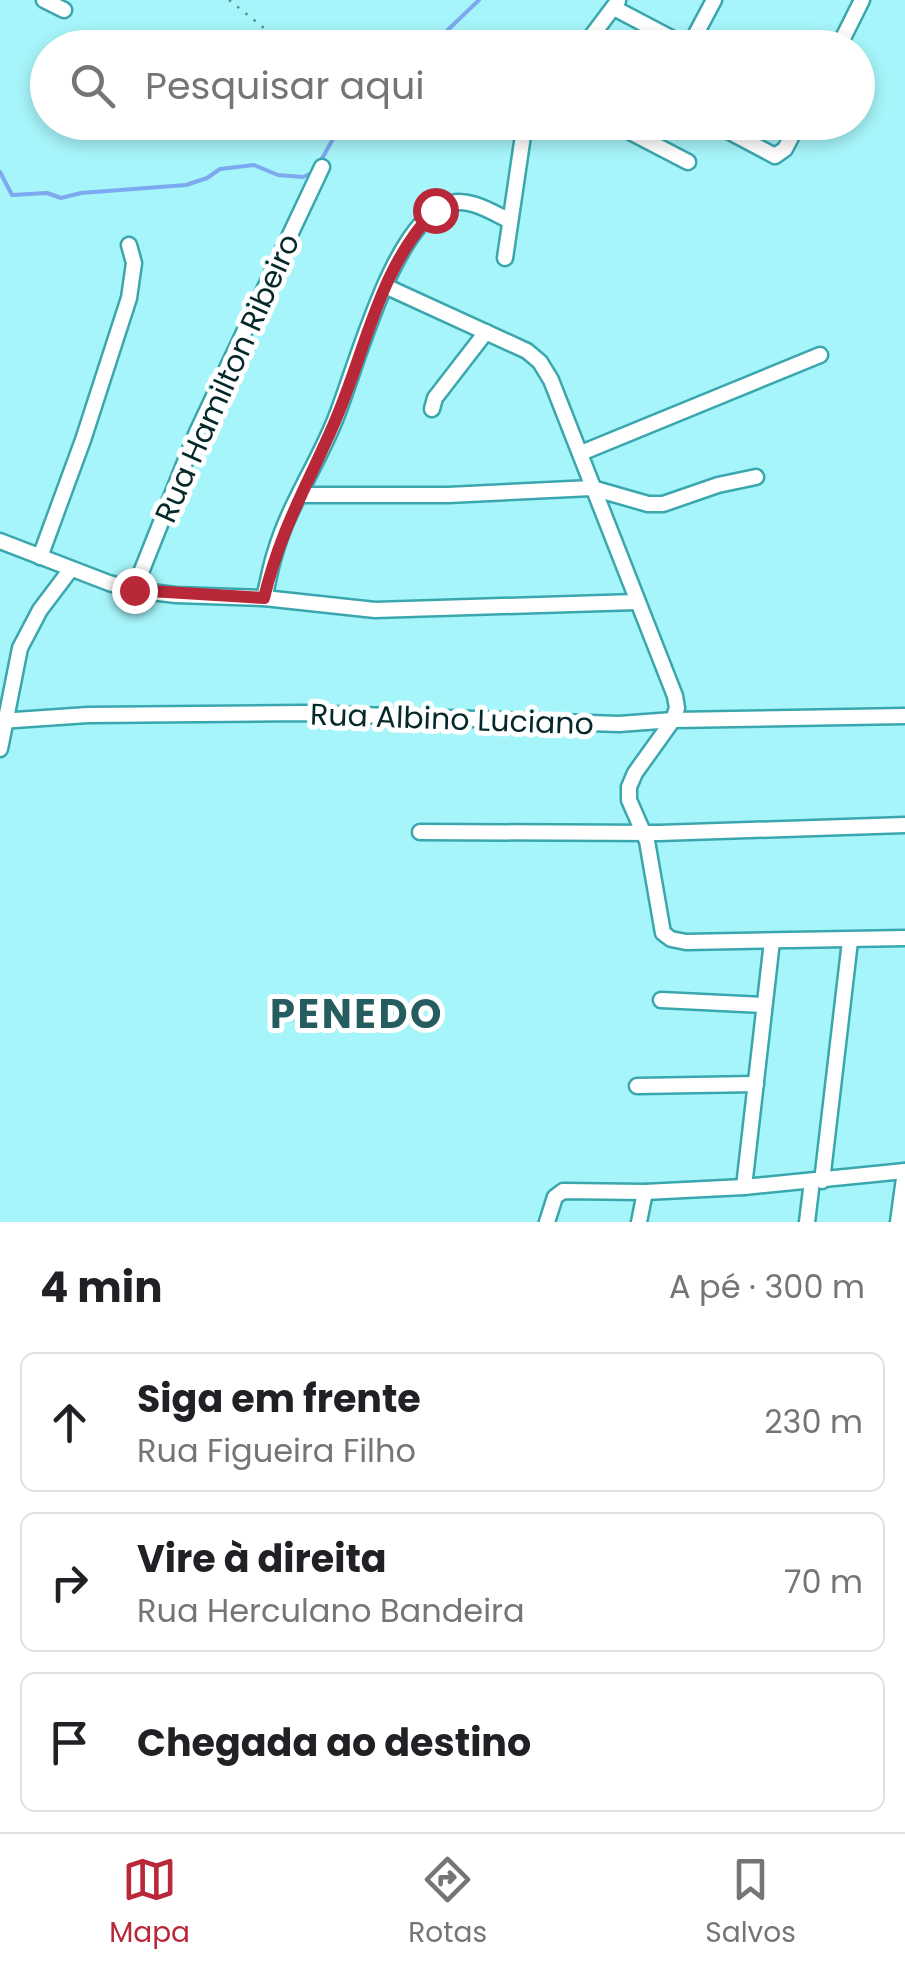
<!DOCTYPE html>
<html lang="pt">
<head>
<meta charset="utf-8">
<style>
	body { margin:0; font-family:Poppins,sans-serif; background:#f6f6f6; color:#202124 }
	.stop { position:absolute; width:30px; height:30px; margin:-22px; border:8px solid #b92838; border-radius:50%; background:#fff }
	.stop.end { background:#b92838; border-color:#fff; box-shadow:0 2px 10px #0008 }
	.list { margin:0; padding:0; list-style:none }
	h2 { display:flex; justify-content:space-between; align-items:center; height:130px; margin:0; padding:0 40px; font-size:42px }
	h2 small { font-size:32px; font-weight:400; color:#757577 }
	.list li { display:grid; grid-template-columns:65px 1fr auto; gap:30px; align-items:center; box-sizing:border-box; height:140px; margin:0 20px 20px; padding:0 20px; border:2px solid #e0e0e0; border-radius:15px }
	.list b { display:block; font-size:38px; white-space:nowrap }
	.list p { margin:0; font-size:32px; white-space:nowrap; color:#757577 }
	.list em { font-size:32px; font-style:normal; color:#757577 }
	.icon { flex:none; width:55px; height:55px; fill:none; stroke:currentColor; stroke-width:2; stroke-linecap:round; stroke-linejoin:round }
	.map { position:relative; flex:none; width:905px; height:1222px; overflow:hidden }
	.search { position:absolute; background:#fff; box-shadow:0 5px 15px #0003; left:30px; right:30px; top:30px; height:110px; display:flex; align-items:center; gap:25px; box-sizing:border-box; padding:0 35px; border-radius:55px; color:#757577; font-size:38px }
	.sheet { height:610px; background:#fff }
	nav { display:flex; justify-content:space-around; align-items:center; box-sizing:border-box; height:140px; border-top:2px solid #e0e0e0; background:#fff; font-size:28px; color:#757577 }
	nav a { display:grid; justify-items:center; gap:5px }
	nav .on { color:#b92838 }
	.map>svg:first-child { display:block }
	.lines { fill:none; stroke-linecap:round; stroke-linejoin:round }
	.stream { stroke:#7ea8ef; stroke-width:4 }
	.minor-casing { stroke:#3aa7ae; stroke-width:19 }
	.path { stroke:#579093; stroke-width:2.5; stroke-dasharray:2.5 8; stroke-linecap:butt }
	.minor { stroke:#fff; stroke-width:14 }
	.route { stroke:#b92838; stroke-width:12 }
	.labels { text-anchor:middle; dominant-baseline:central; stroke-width:10; stroke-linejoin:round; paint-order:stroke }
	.street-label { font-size:30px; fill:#05282a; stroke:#fff }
	.district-label { font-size:40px; font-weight:bold; letter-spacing:2.5px; fill:#245c5f; stroke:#fff }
</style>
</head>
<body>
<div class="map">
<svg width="905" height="1222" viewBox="0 0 905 1222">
	<rect width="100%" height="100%" fill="#a6f5fa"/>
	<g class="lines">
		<!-- stream -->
		<g class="stream">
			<polyline points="429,48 479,0"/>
			<polyline points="320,162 333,139 351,122"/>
			<polyline points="0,172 12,195 47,193 61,198 81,193 186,185 207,178 220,169 254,165 278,175 303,177 312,173"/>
		</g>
		<defs>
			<g id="minor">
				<polyline points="44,0 64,10"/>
				<polyline points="614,8 690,48"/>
				<polyline points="689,47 714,0"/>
				<polyline points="577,48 591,37 618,1"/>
				<polyline points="838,48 862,0"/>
				<polyline points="611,122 688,162"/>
				<polyline points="711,122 775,156 785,149 799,122"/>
				<polyline points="505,258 525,122"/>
				<polyline points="385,286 527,351 540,362 551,380 675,696 677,708 673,720 635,773 629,787 629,800 647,841 663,933 671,939 686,942 905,938"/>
				<polyline points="432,409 435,398 486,332"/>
				<polyline points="581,453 820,355"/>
				<polyline points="299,495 448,495 592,488 648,504 663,504 718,485 756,477"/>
				<polyline points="0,541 109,583 134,590 176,595 264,598 375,610 636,602"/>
				<polyline points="40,557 83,440 129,298 134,263 129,245"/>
				<polyline points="134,590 197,432 322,167"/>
				<path d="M264,598c4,-15 6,-30 11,-45 13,-46 42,-88 60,-133 22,-54 56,-191 110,-215 21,-10 47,7 65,16"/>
				<polyline points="0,721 88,715 303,713 619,724 673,720 905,716"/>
				<polyline points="0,749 20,648 40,610 71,569"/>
				<polyline points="420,832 659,833 905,825"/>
				<polyline points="661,1000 764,1005"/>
				<polyline points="637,1086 756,1084"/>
				<polyline points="822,1181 850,941"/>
				<polyline points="744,1187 772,941"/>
				<polyline points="547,1222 555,1197 563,1191 645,1192 744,1187 905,1171"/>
				<polyline points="639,1222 645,1192"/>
				<polyline points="807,1222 812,1181"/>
				<polyline points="898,1222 905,1171"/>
			</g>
		</defs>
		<!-- minor casing -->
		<use href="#minor" class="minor-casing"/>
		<!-- path -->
		<g class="path">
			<polyline points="229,0 274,36 271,48"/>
			<polyline points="376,130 393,122"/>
		</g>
		<!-- minor -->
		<use href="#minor" class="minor"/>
	</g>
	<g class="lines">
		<!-- route -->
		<path class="route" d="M134,590l130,8c16,-67 42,-110 69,-172 33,-74 44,-156 102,-216"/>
	</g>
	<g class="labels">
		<!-- street labels -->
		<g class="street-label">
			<text transform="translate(227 378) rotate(-66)">Rua Hamilton Ribeiro</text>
			<text transform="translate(452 719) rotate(2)">Rua Albino Luciano</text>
		</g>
		<!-- district labels -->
		<g class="district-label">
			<text x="357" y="1014">PENEDO</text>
		</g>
	</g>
</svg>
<div class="stop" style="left:435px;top:210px"></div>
<div class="stop end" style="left:134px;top:590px"></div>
<div class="search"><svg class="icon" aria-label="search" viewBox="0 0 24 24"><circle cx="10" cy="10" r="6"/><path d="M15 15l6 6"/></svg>Pesquisar aqui</div>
</div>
<section class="sheet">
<h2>4 min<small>A pé · 300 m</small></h2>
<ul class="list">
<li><svg class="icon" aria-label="ahead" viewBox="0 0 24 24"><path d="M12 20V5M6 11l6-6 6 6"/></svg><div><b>Siga em frente</b><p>Rua Figueira Filho</p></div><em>230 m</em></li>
<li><svg class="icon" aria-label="right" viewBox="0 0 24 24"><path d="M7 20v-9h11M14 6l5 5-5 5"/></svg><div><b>Vire à direita</b><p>Rua Herculano Bandeira</p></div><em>70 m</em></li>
<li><svg class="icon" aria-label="arrive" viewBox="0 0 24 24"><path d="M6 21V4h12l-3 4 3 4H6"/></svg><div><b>Chegada ao destino</b></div></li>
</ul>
</section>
<nav>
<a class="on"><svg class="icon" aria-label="map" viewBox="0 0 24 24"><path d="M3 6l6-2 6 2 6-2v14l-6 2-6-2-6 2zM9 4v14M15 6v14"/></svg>Mapa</a>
<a><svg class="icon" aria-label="directions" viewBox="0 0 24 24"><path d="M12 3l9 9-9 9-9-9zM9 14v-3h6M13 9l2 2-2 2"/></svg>Rotas</a>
<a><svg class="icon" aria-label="saved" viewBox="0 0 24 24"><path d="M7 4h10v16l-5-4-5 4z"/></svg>Salvos</a>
</nav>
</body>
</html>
